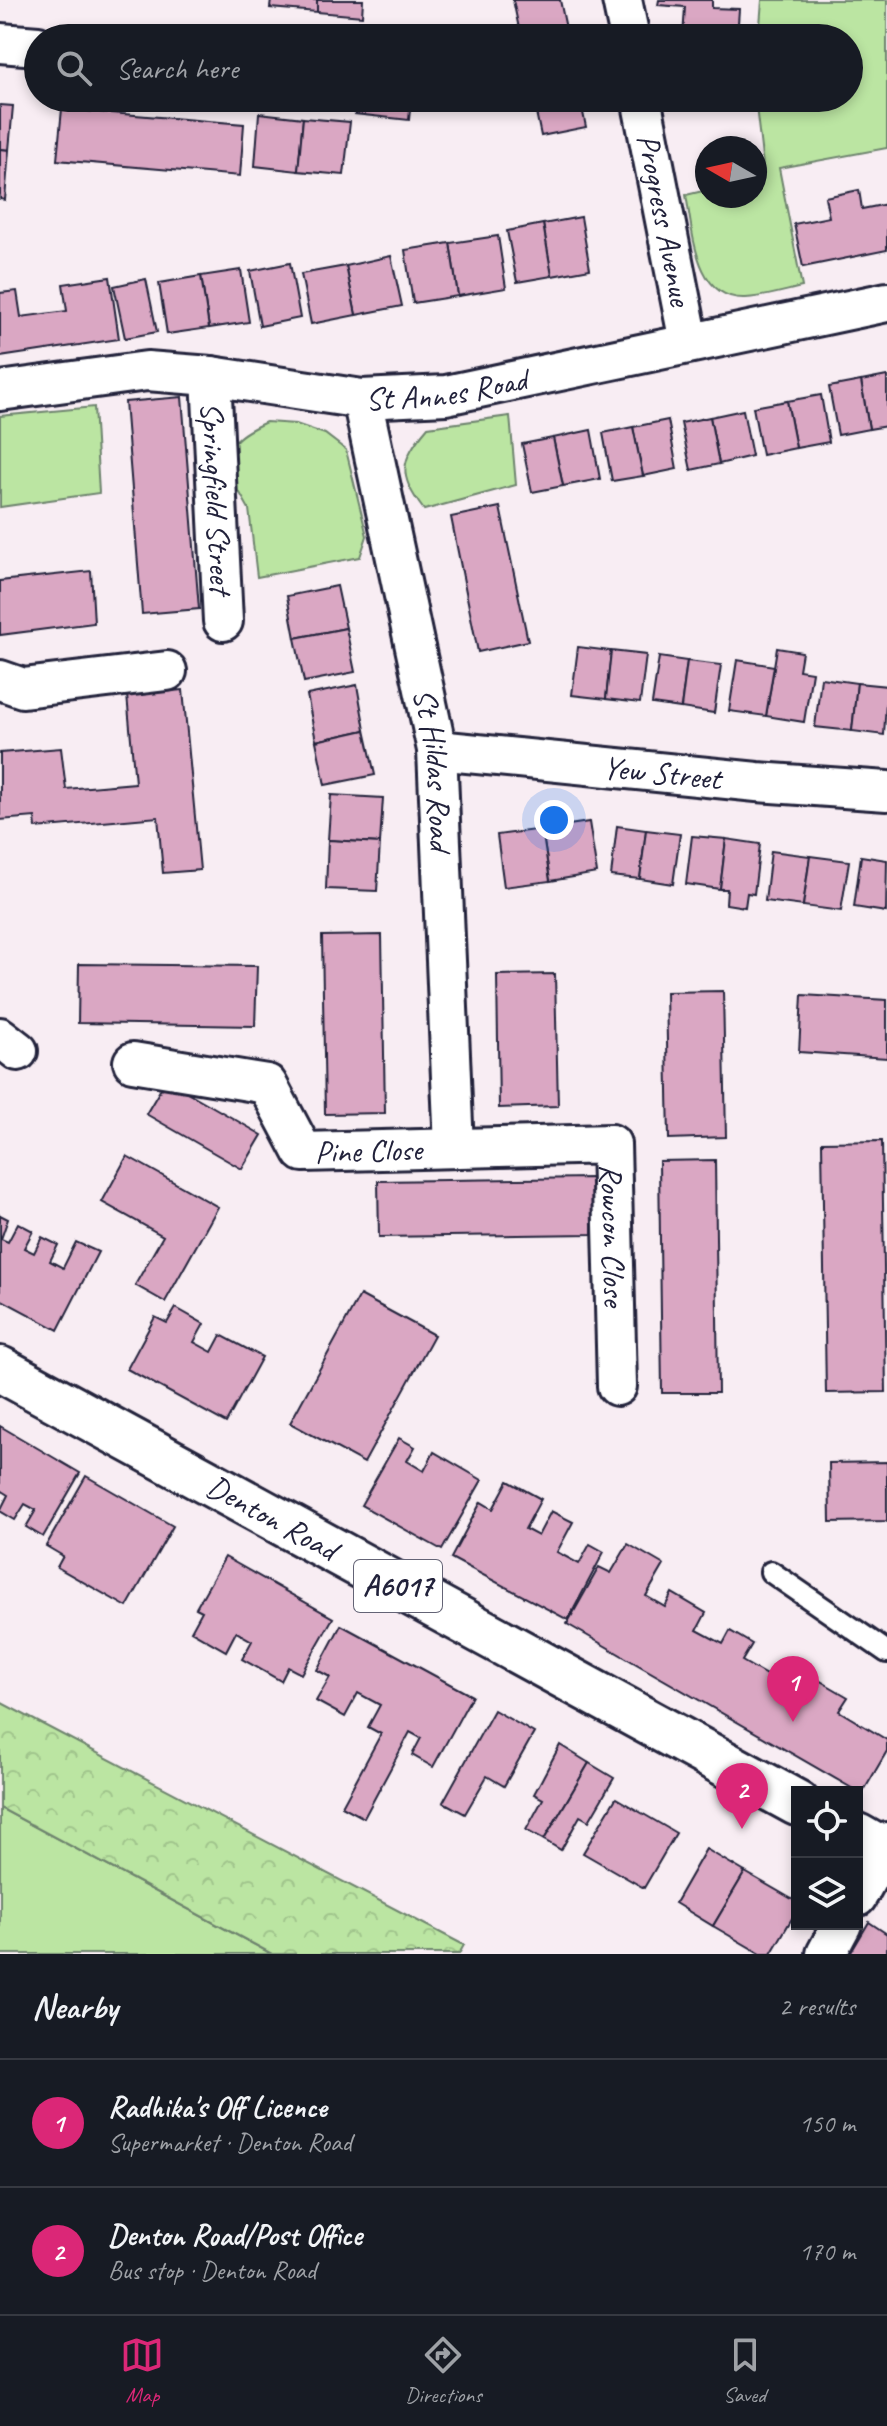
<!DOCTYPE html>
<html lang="en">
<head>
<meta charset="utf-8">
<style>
	body { margin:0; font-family:Caveat,sans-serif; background:#242831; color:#f1f3f6 }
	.controls { position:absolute; right:24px; bottom:24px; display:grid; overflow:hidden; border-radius:0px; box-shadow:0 4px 12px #0003 }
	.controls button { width:72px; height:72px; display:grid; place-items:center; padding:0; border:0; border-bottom:2px solid #363941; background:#171b24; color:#f1f3f6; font:40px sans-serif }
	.compass { position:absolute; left:695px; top:136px; width:72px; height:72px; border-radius:50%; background:#171b24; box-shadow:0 4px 12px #0003; rotate:279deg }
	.you { position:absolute; left:554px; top:820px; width:28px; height:28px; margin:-20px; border:6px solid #fff; border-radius:50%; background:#1a73e8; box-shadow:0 0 0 12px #1a73e833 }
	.badge { display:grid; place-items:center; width:52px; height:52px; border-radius:50%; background:#db2777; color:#fff; font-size:26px; font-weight:700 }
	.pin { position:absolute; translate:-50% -66px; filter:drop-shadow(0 2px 4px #0008) }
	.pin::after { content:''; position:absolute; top:42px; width:28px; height:24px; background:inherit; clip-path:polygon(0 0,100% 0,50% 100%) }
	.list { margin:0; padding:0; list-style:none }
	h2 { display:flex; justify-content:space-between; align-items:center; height:104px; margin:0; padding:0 32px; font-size:34px }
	h2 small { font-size:26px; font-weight:400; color:#9ea1a6 }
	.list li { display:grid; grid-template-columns:52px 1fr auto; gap:24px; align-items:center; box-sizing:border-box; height:128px; padding:0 32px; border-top:2px solid #363941 }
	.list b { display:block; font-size:30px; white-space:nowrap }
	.list p { margin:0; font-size:26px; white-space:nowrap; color:#9ea1a6 }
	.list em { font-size:26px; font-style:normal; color:#9ea1a6 }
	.icon { flex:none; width:44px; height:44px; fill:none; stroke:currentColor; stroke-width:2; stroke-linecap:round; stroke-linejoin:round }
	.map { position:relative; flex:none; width:887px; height:1954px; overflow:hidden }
	.search { position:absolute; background:#171b24; box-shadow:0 4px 12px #0003; left:24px; right:24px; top:24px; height:88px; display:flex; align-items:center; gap:20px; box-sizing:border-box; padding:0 28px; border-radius:44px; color:#9ea1a6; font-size:30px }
	.sheet { height:360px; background:#171b24 }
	nav { display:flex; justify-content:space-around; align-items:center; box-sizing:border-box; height:112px; border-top:2px solid #363941; background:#171b24; font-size:22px; color:#9ea1a6 }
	nav a { display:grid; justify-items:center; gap:4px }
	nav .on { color:#db2777 }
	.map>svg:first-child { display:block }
	.green { fill:#bbe5a2; stroke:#6e846e; stroke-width:2 }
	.park { fill:url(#park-crowns); stroke:#6e846e; stroke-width:2 }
	.building { fill:#daa7c3; stroke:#22223b; stroke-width:2 }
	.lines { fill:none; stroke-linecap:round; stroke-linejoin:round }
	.lane-casing { stroke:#22223b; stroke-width:26 }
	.street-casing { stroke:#22223b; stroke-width:44 }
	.highway-casing { stroke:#22223b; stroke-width:50 }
	.lane { stroke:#fff; stroke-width:20 }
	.street { stroke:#fff; stroke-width:38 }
	.highway { stroke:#fff; stroke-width:44 }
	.labels { text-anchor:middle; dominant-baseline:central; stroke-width:8; stroke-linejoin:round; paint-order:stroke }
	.shield { fill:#fff; stroke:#646476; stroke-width:2 }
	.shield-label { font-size:30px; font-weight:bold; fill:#22223b }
	.street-label { font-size:32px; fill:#22223b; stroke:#fff }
</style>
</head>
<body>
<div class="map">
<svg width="887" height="1954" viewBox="0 0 887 1954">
	<defs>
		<pattern id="park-crowns" width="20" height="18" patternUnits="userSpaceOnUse" patternTransform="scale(2)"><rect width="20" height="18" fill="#bbe5a2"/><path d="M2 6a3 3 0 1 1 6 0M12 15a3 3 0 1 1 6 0" fill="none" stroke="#a0c48c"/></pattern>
	</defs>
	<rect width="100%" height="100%" fill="#f8edf3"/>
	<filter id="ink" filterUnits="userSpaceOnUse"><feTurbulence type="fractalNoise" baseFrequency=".0125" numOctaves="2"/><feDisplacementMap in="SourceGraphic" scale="16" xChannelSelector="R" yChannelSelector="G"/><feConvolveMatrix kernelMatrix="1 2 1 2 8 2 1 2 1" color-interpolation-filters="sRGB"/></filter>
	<g filter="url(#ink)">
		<!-- green -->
		<g class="green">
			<path d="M762,0h125v148l-108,20 23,119c-18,4 -37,10 -56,11 -51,3 -53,-67 -60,-103l21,-5v6h48v-20l9,-2 -9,-76h94v-60h-90z"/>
			<polygon points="94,407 99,493 0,507 0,416"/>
			<path d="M510,416l6,69 -92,25c-26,-35 -25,-49 4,-83z"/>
			<path d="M266,422l30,2 29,10 21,16 21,86 -7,21 -103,20 -8,-68 -9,-16 -11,1c0,-45 -7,-52 37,-72z"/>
			<polygon points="0,1808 272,1954 0,1954"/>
		</g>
		<!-- park -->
		<polygon class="park" points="0,1702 464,1945 459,1954 272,1954 0,1808"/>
		<!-- building -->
		<g class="building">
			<polygon points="271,0 317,0 317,12 270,8"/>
			<polygon points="317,0 363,0 362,16 317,12"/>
			<polygon points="513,0 560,0 568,38 521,38"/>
			<polygon points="659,0 712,0 712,8 739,9 737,38 683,38 685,7 658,5"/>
			<polygon points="365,23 419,29 418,38 364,38"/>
			<polygon points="357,98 411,98 409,120 355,114"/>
			<polygon points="533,98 580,98 586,127 541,136"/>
			<polygon points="0,105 13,106 9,150 0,149"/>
			<polygon points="62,109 244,124 240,176 57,160"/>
			<polygon points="259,113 303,118 298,171 255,166"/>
			<polygon points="303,118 350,122 344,175 298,171"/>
			<polygon points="0,149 9,150 5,200 0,199"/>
			<polygon points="859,190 862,209 887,204 887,250 803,267 794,224 829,217 825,197"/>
			<polygon points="581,217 590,269 552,276 543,224"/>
			<polygon points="543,224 552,276 517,282 507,231"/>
			<polygon points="498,236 506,288 458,296 450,243"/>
			<polygon points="450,243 458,296 413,303 405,250"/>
			<polygon points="391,256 402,306 356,315 346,266"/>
			<polygon points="290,263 300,318 260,326 250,271"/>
			<polygon points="346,266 356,315 311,324 301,274"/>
			<polygon points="241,270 249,322 209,328 201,276"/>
			<polygon points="201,276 209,328 167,334 159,283"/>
			<polygon points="110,277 119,339 0,357 0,293 17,291 21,317 67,311 63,284"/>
			<polygon points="146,279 157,332 125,338 114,286"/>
			<polygon points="887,376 887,426 869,429 861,381"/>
			<polygon points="861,381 869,429 838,435 829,387"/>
			<polygon points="821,395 829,442 796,448 787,401"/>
			<polygon points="182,397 199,609 142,614 125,402"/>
			<polygon points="787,401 796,448 762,455 753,407"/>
			<polygon points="743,410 752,456 719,464 710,417"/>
			<polygon points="710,417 719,464 691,470 681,423"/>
			<polygon points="668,420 677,469 643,476 633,427"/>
			<polygon points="633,427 643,476 612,481 603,433"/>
			<polygon points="591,430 600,479 563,486 553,438"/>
			<polygon points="553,438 563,486 532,492 522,444"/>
			<polygon points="500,507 528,641 478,652 451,517"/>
			<polygon points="91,571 94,623 0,635 0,581"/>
			<polygon points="337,586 346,628 295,638 287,596"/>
			<polygon points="346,628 355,672 304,682 295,638"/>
			<polygon points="578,647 611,651 606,699 572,695"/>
			<polygon points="777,648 802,652 799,670 812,672 804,722 766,716"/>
			<polygon points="611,651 646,655 640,703 606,699"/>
			<polygon points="659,657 687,661 681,708 652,704"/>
			<polygon points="737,660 774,666 766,716 729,711"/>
			<polygon points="687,661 721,665 714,713 681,708"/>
			<polygon points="821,678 857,683 852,731 815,727"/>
			<polygon points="857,683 887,686 884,735 852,731"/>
			<polygon points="357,685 365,730 316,741 307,695"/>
			<polygon points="183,690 200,870 163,873 158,817 36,828 35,817 0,820 0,753 61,748 66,789 135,783 127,695"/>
			<polygon points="365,730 375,775 325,785 316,741"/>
			<polygon points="331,795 383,798 380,843 328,840"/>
			<polygon points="589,822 597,873 550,881 542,829"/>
			<polygon points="617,826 646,830 640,879 611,876"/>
			<polygon points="542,829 550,881 504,887 497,835"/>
			<polygon points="646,830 680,834 673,884 640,879"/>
			<polygon points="692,836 726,839 720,889 686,884"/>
			<polygon points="726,839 760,844 754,894 747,893 745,907 726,904 727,889 720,889"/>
			<polygon points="328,840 380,843 377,891 326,889"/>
			<polygon points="771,851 810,856 803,906 765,901"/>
			<polygon points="810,856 849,861 841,911 803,906"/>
			<polygon points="861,856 887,860 886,912 854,907"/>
			<polygon points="382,935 385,1113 325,1114 322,936"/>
			<polygon points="79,964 257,966 255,1026 78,1023"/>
			<polygon points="555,974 558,1106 499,1108 497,975"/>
			<polygon points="723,991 726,1137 669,1139 666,992"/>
			<polygon points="802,995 887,1000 887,1058 799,1052"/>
			<polygon points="166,1080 262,1135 242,1169 146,1114"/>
			<polygon points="882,1141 886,1392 826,1393 822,1142"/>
			<polygon points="127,1156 218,1207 165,1302 135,1285 163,1236 102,1202"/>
			<polygon points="715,1160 718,1393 662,1393 659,1161"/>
			<polygon points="592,1178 592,1234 379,1237 378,1181"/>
			<polygon points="0,1215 8,1219 1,1239 8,1242 18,1223 33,1231 24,1248 34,1253 42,1237 58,1245 50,1261 63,1268 76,1242 98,1252 58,1330 0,1299"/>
			<polygon points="360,1295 434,1335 364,1463 290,1423"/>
			<polygon points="176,1308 204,1324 194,1342 212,1352 221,1335 262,1357 226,1423 127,1369 155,1317 167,1323"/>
			<polygon points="0,1426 80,1473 43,1537 26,1527 36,1510 25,1504 15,1520 0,1511 8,1495 0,1490"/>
			<polygon points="399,1438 415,1447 407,1461 424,1471 434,1452 482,1480 442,1550 361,1505"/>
			<polygon points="887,1462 887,1521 830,1522 829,1463"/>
			<polygon points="86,1476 173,1526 127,1607 57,1567 63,1556 46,1546"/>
			<polygon points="508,1481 541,1499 525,1529 538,1536 551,1511 573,1522 557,1552 579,1564 590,1544 604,1552 568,1620 451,1558 481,1502 493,1509"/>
			<polygon points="628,1544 664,1565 646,1596 665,1607 672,1593 706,1613 697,1630 723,1644 730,1631 752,1644 742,1661 775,1680 786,1661 848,1697 839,1711 887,1740 887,1751 862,1794 567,1624 599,1567 611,1573"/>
			<polygon points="225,1557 333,1618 301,1674 288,1667 281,1681 242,1659 252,1641 236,1632 226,1651 191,1631 202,1611 196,1608"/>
			<polygon points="341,1625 472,1696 433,1767 412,1755 421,1738 410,1732 364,1818 342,1806 381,1734 368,1727 380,1705 358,1693 345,1717 316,1701 330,1677 317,1670"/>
			<polygon points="494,1710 534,1733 504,1786 487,1776 465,1814 443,1802"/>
			<polygon points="560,1745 589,1763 544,1840 526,1830 543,1799 534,1794"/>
			<polygon points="589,1763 614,1778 589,1821 580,1816 561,1850 544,1840"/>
			<polygon points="616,1798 676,1833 644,1888 583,1853"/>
			<polygon points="706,1849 745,1872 713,1926 675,1903"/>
			<polygon points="745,1872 797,1902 797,1910 771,1954 761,1954 713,1926"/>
			<polygon points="869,1922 887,1934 887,1954 850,1954"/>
		</g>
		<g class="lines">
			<defs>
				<polyline id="lane" points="771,1572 887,1652"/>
				<g id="street">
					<polyline points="622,0 630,38"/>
					<polyline points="0,43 38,46"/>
					<path id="s1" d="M641,98l48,244"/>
					<path id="s2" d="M211,376l12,245"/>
					<path id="s3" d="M0,391l147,-20 64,5 151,23 84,-4 441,-93"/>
					<path id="s4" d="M362,399l75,351 17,398"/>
					<polyline points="0,680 23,688 167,671"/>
					<path id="s5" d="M437,750l320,32 130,9"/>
					<polyline points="0,1037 18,1051"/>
					<path id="s6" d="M133,1062l134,22 36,68 308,-8 6,242"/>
					<polyline points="857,1897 887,1842"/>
					<polyline points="826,1954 842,1924"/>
				</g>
				<g id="highway">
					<path id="s7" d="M0,1369l797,434"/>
					<polyline points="857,1836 887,1853"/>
				</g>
			</defs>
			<!-- lane casing -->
			<use href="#lane" class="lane-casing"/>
			<!-- street casing -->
			<use href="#street" class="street-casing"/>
			<!-- highway casing -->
			<use href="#highway" class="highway-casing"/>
			<!-- lane -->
			<use href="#lane" class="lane"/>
			<!-- street -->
			<use href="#street" class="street"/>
			<!-- highway -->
			<use href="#highway" class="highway"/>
		</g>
	</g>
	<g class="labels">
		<!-- shield labels -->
		<rect class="shield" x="354" y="1560" width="88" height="52" rx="6"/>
		<g class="shield-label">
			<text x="398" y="1586">A6017</text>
		</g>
		<!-- street labels -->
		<g class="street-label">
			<text stroke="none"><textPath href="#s1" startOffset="124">Progress Avenue</textPath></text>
			<text stroke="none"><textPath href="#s3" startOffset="450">St Annes Road</textPath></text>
			<text stroke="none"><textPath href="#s2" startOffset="122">Springfield Street</textPath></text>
			<text stroke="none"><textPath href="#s4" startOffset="378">St Hildas Road</textPath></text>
			<text stroke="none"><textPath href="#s5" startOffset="226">Yew Street</textPath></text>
			<text stroke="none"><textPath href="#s6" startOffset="278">Pine Close</textPath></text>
			<text stroke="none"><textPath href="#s6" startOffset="612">Rowcon Close</textPath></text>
			<text stroke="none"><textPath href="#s7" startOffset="310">Denton Road</textPath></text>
		</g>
	</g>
</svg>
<div class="controls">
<button><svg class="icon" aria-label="locate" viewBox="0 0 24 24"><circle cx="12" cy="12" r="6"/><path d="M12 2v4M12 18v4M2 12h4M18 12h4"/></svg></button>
<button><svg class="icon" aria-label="layers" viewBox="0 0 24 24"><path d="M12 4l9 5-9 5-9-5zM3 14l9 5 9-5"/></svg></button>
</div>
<svg class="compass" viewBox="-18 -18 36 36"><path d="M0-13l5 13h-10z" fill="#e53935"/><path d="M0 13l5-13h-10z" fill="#9ea1a6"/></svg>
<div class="you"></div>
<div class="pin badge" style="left:793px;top:1722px">1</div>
<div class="pin badge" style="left:742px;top:1829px">2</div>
<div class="search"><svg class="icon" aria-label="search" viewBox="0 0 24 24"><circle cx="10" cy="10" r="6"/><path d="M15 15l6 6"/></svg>Search here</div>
</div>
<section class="sheet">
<h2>Nearby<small>2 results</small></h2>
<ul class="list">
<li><span class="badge">1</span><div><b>Radhika's Off Licence</b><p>Supermarket · Denton Road</p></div><em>150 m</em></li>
<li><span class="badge">2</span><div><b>Denton Road/Post Office</b><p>Bus stop · Denton Road</p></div><em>170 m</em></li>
</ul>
</section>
<nav>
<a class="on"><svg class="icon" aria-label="map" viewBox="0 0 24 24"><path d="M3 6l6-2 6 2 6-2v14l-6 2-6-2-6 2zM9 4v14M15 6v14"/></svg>Map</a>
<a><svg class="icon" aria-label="directions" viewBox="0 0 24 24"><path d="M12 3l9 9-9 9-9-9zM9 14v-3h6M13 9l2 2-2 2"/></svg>Directions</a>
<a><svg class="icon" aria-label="saved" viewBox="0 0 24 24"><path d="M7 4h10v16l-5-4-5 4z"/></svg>Saved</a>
</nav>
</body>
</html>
